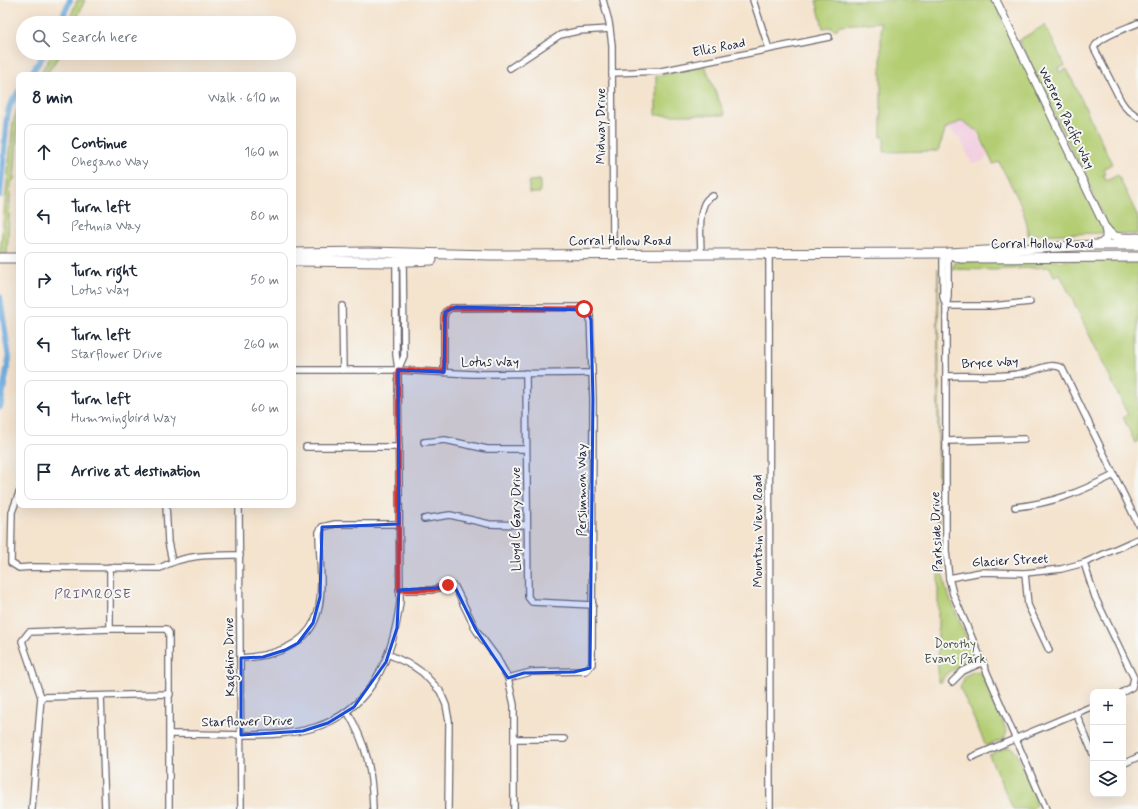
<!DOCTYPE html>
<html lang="en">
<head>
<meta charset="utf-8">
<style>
	body { margin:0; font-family:Mynerve,sans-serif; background:#f2f2f3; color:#1f2937 }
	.controls { position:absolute; right:12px; bottom:12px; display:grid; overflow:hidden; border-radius:8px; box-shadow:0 4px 16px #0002 }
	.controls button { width:36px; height:36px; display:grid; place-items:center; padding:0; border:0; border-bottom:1px solid #e0e1e3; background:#fff; color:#1f2937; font:20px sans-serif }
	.stop { position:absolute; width:12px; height:12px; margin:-9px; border:3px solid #d93025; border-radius:50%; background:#fff }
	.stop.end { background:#d93025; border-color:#fff; box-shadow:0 1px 4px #0008 }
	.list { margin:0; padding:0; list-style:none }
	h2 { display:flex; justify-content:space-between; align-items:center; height:52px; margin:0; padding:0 16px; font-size:17px }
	h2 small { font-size:13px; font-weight:400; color:#747a83 }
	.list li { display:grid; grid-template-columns:26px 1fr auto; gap:12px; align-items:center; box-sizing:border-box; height:56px; margin:0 8px 8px; padding:0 8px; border:1px solid #e0e1e3; border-radius:8px }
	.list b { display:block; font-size:15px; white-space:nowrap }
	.list p { margin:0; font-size:13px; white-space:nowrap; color:#747a83 }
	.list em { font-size:13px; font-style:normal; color:#747a83 }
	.icon { flex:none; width:22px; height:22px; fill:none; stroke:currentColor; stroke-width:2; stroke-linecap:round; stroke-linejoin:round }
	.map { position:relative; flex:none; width:1138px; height:809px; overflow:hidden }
	.search { position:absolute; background:#fff; box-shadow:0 4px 16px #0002; left:16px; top:16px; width:280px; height:44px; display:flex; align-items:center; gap:10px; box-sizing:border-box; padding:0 14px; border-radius:22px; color:#747a83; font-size:15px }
	.panel { position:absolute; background:#fff; box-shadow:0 4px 16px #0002; left:16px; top:72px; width:280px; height:436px; border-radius:8px }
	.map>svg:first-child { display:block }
	.built { fill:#f2cfe1 }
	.green { fill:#b3cd72; stroke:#6a7856 }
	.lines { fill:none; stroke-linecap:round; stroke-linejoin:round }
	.canal { stroke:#6cabdf; stroke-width:6 }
	.minor-casing { stroke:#6c666e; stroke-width:8 }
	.tertiary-casing { stroke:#6c666e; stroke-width:9 }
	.primary-casing { stroke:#6c666e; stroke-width:11 }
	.minor { stroke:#fff; stroke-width:5.5 }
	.tertiary { stroke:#fff; stroke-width:7 }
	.primary { stroke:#fff; stroke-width:9 }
	.route { stroke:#d93025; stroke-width:5 }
	.marked { fill:#1d4ed8; fill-opacity:0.2; stroke:#1d4ed8; stroke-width:3; stroke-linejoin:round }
	.labels { text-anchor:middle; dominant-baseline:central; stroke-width:4; stroke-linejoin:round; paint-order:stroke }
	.street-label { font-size:13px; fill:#22223b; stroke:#f6f6f2 }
	.park-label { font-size:13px; fill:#4e554c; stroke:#f6f6f2 }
	.neighbourhood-label { font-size:14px; letter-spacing:1px; fill:#664e6e; stroke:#f6f6f2 }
</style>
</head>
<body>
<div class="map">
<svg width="1138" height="809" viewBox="0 0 1138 809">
	<rect width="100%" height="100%" fill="#f6f6f2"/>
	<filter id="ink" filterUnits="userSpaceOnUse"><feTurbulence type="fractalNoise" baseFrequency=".025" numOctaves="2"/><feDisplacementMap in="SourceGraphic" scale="8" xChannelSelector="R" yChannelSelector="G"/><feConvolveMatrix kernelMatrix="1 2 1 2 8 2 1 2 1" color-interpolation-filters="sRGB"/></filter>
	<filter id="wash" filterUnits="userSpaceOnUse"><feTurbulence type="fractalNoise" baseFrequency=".012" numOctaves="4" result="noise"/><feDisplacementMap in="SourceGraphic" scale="16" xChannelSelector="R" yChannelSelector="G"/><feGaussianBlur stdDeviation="0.9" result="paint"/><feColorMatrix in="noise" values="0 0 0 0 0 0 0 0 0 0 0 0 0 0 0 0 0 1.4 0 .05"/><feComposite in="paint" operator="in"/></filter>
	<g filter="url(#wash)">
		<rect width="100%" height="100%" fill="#f4e3cd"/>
		<!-- built -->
		<polygon class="built" points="962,121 975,129 987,155 984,160 978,163 972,163 959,137 946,128"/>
		<!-- green -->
		<g class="green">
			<polygon points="77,0 85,0 75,23 68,23"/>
			<path d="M816,0h178l109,227v6l-75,2c0,-23 -19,-53 -29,-73l-6,2 -15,-33 -16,-10 -16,7 -8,23 -54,1v-15h-3v-115l-41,3 -4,5 -5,-3 -8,1z"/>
			<polygon points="1045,25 1065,66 1058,68 1059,72 1067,69 1112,164 1104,168 1106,174 1103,175 1106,181 1118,175 1138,217 1138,234 1115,234 1109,228 1019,40"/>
			<polygon points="53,53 61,53 46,75 39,75"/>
			<polygon points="705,66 725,115 656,115 656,76"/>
			<polygon points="19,103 15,169 14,179 11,183 7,255 0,255 13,122"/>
			<polygon points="540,180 540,193 529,193 529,181"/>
			<polygon points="1138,260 1138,441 1135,443 1123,417 1128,415 1060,274 1054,276 1050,267 994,270 952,269 954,264 959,261"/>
			<path d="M938,268l2,290 6,31 28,66 -3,7c-10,6 -27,7 -29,20h-4z"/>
			<polygon points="975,671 980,672 983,675 1007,732 1004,739 986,746 960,688 965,676"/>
			<polygon points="1008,747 1012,748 1016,752 1036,799 1036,805 1032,809 1013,809 989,755"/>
		</g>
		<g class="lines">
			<!-- canal -->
			<g class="canal">
				<polyline points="60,23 70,0"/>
				<polyline points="30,75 45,53"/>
				<polyline points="0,195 7,117 10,105 19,91"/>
				<polyline points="0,297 9,359 0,407"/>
			</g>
		</g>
	</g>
	<g filter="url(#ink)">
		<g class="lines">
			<defs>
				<g id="minor">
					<polyline points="603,0 609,22 612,45 613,253"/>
					<polyline points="753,0 769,49"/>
					<path d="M1138,23c-11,5 -40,14 -44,25l27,53 5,7 12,9"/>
					<polyline points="510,68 560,35 578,31 610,29"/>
					<polyline points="612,73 661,71 829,37"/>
					<polyline points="769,252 770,809"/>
					<path d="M701,253c0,-15 -5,-53 12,-57"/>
					<polyline points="943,253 943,297 946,306"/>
					<polyline points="948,253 948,297 946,306 946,551 949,578 953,594 1046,809"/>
					<polyline points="396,260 396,355 398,369"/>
					<polyline points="342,306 343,370"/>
					<polyline points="946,306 992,306 1030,302"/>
					<polyline points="293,370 398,370 472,374 591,373"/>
					<polyline points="444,372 444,318 445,312 451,308 579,307 587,310 590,315 593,399 592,664 586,671 531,672 508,678"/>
					<polyline points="526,373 528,597 532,602 593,605"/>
					<path d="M946,376c27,-1 56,2 83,-4 11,-3 22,-10 33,-4l76,156"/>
					<polyline points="946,441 1024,439"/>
					<polyline points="424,442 445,440 487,449 526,449"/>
					<polyline points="306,447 399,447"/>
					<path d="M19,493l-7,19 -1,51 8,5 12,-1 129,1c25,-14 52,-13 80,-13"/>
					<polyline points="166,505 168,542 172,561"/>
					<polyline points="239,505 241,809"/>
					<path d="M1015,507c39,-4 65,-15 99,-32"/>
					<polyline points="424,519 450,515 489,524 527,525"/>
					<polyline points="1084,563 1095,597 1134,678 1132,687 1123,692"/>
					<polyline points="110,567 110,629 166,629 169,633 169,809"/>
					<polyline points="1025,573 1028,605 1049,650"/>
					<polyline points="949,578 981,572 1025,573 1061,569 1084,563 1138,539"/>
					<polyline points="399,590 432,590 448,585 455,587 476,630 497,658 508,678 514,705 514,809"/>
					<polyline points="110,629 29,632 22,641 41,697 170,694"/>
					<polyline points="388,654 413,666 423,673 440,691 446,705 449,721 448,809"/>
					<path d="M241,658c31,-2 68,-11 77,-47 6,-23 1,-55 1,-79l3,-5 13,-3h64"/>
					<polyline points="952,682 963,671 983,662"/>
					<polyline points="101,696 105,809"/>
					<path d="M347,711c20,34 25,59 26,98"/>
					<polyline points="1076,713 1093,754"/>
					<path d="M170,734c24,0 47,0 70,1 55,0 101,-3 134,-53 16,-26 22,-51 26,-80l-2,-232 6,-14 -1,-98"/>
					<polyline points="514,739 564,739"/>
					<polyline points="972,757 1093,706"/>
					<polyline points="1123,764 1138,757"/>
					<polyline points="32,809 41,697"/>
				</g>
				<polyline id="tertiary" points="996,0 1106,229 1106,239 1099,245"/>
				<g id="primary">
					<path d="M1106,229c7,12 20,9 32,9"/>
					<polyline points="293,253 369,252 491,255 948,253 1095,245 1138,245"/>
					<polyline points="948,253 961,258 1138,257"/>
					<polyline points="0,258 19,258"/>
					<polyline points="293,261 389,262 432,260"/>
				</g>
			</defs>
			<!-- minor casing -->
			<use href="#minor" class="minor-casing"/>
			<!-- tertiary casing -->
			<use href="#tertiary" class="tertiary-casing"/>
			<!-- primary casing -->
			<use href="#primary" class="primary-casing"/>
			<!-- minor -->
			<use href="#minor" class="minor"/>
			<!-- tertiary -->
			<use href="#tertiary" class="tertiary"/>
			<!-- primary -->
			<use href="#primary" class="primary"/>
		</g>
	</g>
	<g class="lines" filter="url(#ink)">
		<!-- route -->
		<polyline class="route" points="448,585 432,590 399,590 398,370 444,372 444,318 445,312 450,308 584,309"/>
	</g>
	<!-- marked area -->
	<path class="marked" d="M456,307l131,3 4,10 2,79 -3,269 -16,4 -50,1 -16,5 -32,-48 -21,-43 -56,3 -2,38 -11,34 -32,45 -26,16 -25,8 -62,4v-77l22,-1 22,-7 13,-7 15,-20 7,-26 2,-70 77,-3 -1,-154 46,2 1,-60z"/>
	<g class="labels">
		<!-- street labels -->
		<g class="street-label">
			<text transform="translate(719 48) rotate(-11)">Ellis Road</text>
			<text transform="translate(1066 118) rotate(64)">Western Pacific Way</text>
			<text transform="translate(601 126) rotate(-90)">Midway Drive</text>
			<text x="620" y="241">Corral Hollow Road</text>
			<text x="1042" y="244">Corral Hollow Road</text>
			<text x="490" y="362">Lotus Way</text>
			<text transform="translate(990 363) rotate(-3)">Bryce Way</text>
			<text transform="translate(582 490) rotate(-90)">Persimmon Way</text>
			<text transform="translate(516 519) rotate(-90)">Lloyd C Gary Drive</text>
			<text transform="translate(758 531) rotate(-90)">Mountain View Road</text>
			<text transform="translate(937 532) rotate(-92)">Parkside Drive</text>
			<text transform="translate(1010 561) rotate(-3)">Glacier Street</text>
			<text transform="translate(230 657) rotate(-91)">Kagehiro Drive</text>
			<text transform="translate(247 722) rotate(-1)">Starflower Drive</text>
		</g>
		<!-- park labels -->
		<g class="park-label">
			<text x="955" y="644">Dorothy<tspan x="955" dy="15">Evans Park</tspan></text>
		</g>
		<!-- neighbourhood labels -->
		<g class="neighbourhood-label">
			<text x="93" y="594">PRIMROSE</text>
		</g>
	</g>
</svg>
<div class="controls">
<button>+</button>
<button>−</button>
<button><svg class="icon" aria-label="layers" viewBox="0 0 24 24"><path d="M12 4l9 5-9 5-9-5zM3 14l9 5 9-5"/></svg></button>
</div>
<div class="stop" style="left:584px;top:309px"></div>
<div class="stop end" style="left:448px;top:585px"></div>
<div class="search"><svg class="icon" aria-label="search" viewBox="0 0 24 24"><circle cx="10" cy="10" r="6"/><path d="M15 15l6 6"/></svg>Search here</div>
<section class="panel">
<h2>8 min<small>Walk · 610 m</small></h2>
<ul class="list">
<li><svg class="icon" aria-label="ahead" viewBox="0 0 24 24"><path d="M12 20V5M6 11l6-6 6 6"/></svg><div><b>Continue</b><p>Ohegano Way</p></div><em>160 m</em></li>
<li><svg class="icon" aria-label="left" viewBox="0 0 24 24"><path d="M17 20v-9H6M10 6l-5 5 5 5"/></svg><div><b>Turn left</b><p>Petunia Way</p></div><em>80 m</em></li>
<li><svg class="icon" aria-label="right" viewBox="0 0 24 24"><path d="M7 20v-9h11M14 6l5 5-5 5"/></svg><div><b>Turn right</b><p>Lotus Way</p></div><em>50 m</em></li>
<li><svg class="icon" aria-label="left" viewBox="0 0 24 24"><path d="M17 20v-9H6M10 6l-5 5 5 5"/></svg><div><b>Turn left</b><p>Starflower Drive</p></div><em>260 m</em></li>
<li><svg class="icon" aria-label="left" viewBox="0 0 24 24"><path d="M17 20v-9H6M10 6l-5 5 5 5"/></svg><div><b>Turn left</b><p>Hummingbird Way</p></div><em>60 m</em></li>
<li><svg class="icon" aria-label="arrive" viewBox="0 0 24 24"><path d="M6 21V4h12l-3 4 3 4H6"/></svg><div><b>Arrive at destination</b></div></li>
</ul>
</section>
</div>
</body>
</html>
